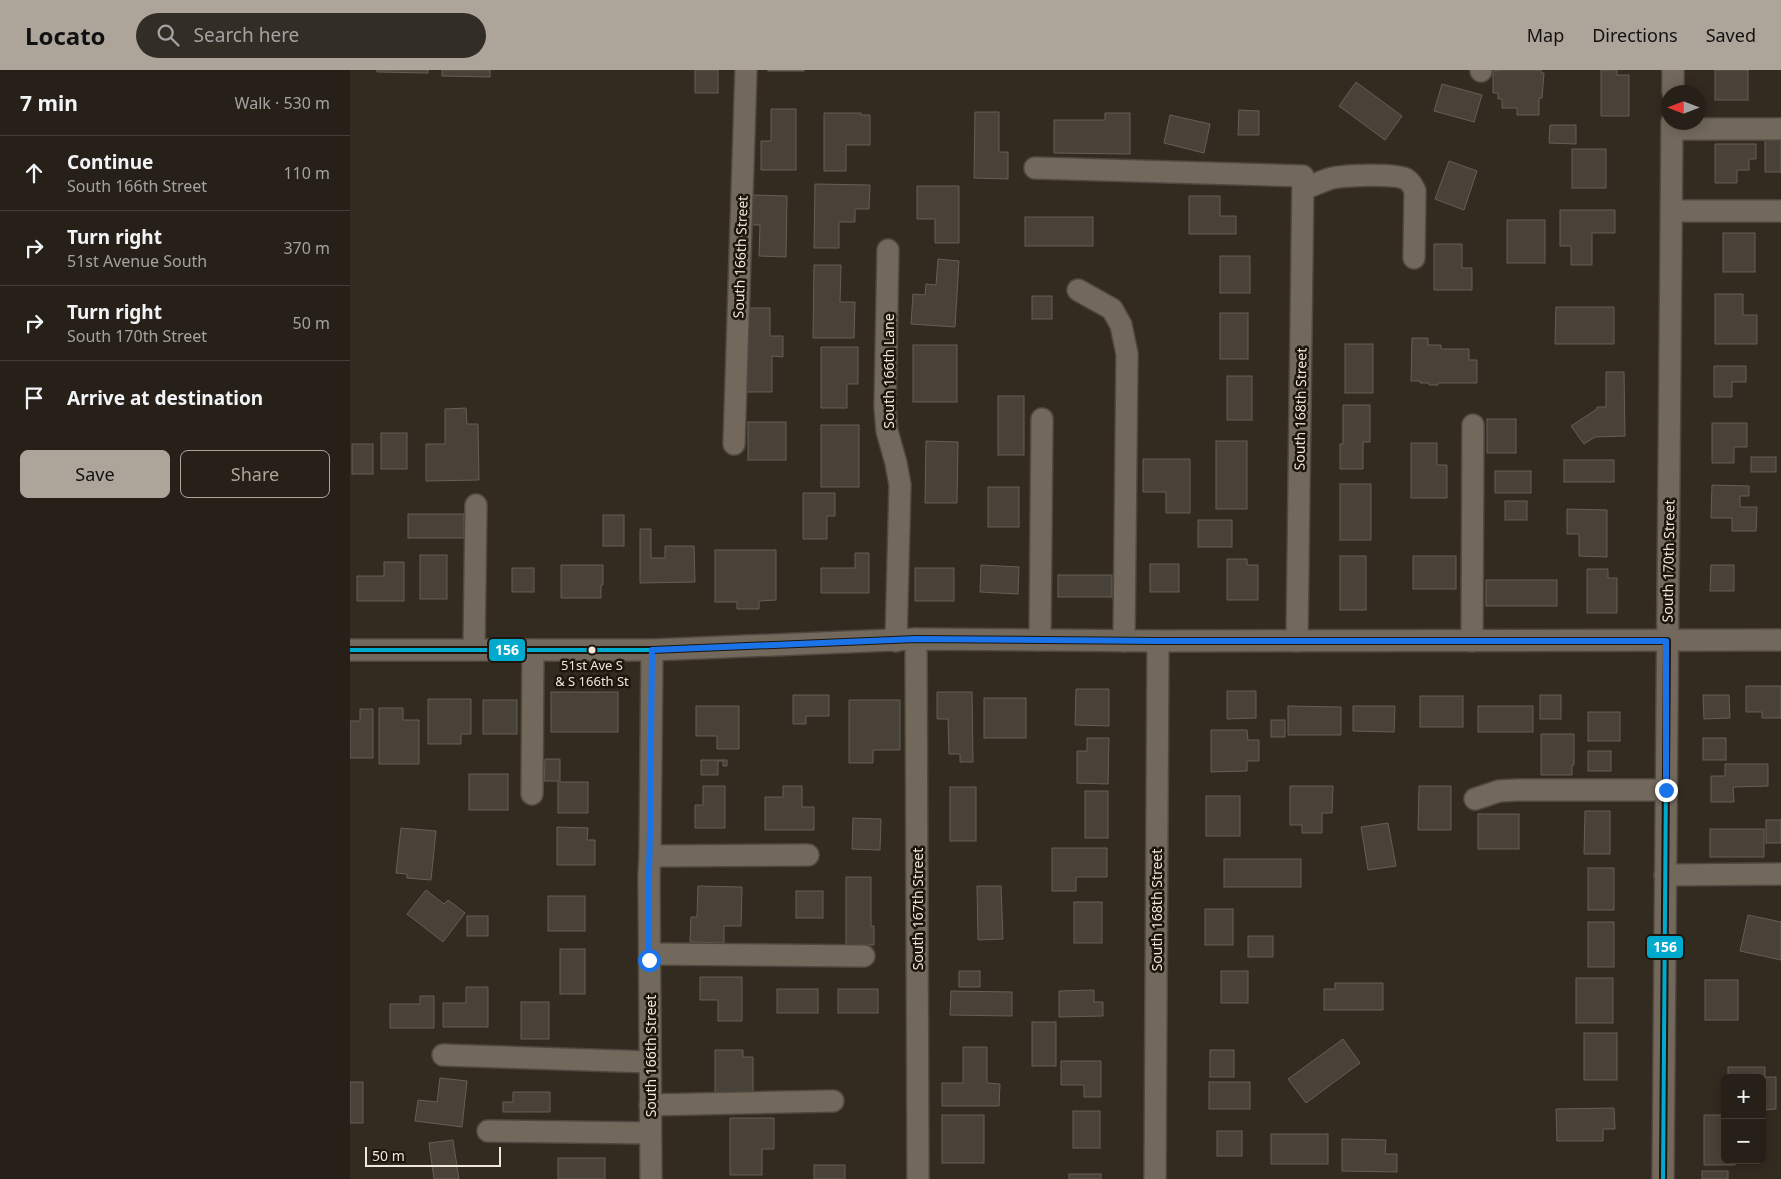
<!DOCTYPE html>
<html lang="en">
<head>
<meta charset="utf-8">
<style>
	body { margin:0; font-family:"Noto Sans",sans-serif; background:#322d25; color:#f1f3f6 }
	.controls { position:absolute; right:15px; bottom:15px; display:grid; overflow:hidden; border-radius:8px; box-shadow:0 2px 12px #0003 }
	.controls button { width:45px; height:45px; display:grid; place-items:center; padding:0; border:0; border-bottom:1px solid #423e37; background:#262018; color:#f1f3f6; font:25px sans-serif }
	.compass { position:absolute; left:1311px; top:15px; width:45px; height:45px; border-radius:50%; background:#262018; box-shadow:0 2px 12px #0003; rotate:270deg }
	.scale { position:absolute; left:15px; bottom:12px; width:136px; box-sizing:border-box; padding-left:5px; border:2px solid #f1e7db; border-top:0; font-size:14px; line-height:18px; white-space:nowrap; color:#f1e7db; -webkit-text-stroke:4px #1d160d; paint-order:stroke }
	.stop { position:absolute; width:15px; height:15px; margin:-11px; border:4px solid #1a73e8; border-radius:50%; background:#fff }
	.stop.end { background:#1a73e8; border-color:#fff; box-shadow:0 1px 5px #0008 }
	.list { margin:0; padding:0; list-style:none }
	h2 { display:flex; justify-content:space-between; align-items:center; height:65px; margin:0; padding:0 20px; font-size:21px }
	h2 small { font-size:16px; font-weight:400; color:#a4a3a2 }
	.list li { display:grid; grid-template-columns:32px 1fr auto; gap:15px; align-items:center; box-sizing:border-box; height:75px; padding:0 20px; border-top:1px solid #423e37 }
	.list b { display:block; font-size:19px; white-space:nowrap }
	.list p { margin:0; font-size:16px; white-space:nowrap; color:#a4a3a2 }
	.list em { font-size:16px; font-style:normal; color:#a4a3a2 }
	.actions { display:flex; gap:10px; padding:15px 20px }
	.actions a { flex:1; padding:11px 0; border:1px solid #aea59a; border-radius:8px; text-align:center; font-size:18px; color:#aea59a }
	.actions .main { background:#aea59a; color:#111 }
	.icon { flex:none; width:28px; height:28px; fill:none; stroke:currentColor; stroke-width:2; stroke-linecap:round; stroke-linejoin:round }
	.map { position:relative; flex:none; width:1431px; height:1109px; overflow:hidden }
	header { display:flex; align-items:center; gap:30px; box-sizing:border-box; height:70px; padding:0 25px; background:#aea59a; color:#111 }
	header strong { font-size:24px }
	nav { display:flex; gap:28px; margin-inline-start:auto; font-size:18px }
	.search { width:350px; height:45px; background:#322d25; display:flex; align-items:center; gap:12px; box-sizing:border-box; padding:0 18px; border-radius:28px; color:#a4a3a2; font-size:19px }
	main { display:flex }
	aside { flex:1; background:#262018 }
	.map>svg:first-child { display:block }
	.building { fill:#494239; stroke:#675f56 }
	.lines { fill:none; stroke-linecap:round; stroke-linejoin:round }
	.minor-casing { stroke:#504840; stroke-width:24 }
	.minor { stroke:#72685c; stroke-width:21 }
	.bus-1-casing { stroke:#1d160d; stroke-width:8 }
	.bus-1 { stroke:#00a9ce; stroke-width:4 }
	.route { stroke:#1a73e8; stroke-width:6 }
	.bus-dot { fill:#f1e7db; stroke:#1d160d; stroke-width:2 }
	.labels { text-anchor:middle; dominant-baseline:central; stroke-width:5; stroke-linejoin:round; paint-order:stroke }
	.bus-label { font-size:13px; fill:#f1e7db; stroke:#1d160d }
	.street-label { font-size:14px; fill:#f1e7db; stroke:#1d160d }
	.line-badge { stroke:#1d160d; stroke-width:2 }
	.badge-label { font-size:14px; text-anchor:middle; font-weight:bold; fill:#fff }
</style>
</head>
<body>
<header>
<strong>Locato</strong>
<div class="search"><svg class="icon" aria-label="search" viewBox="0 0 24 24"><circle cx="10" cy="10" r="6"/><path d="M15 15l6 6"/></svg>Search here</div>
<nav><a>Map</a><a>Directions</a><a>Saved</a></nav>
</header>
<main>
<aside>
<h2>7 min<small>Walk · 530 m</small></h2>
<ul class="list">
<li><svg class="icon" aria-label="ahead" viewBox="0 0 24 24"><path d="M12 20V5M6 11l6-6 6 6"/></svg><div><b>Continue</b><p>South 166th Street</p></div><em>110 m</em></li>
<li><svg class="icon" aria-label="right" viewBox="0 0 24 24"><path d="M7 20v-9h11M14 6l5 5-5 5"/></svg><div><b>Turn right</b><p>51st Avenue South</p></div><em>370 m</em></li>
<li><svg class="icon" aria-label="right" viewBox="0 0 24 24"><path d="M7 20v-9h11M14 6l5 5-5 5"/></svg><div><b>Turn right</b><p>South 170th Street</p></div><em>50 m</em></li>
<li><svg class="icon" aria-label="arrive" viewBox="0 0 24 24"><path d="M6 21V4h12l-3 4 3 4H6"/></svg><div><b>Arrive at destination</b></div></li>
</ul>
<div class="actions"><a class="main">Save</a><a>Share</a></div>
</aside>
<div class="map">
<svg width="1431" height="1109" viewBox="0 0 1431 1109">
	<rect width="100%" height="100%" fill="#332b20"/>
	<!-- building -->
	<g class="building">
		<polygon points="27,0 78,0 78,3 27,2"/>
		<polygon points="92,0 140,0 140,7 92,6"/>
		<rect x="345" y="0" width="23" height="23"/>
		<rect x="418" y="0" width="36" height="1"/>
		<polygon points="1150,0 1191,0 1191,3 1194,3 1192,28 1189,28 1189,45 1167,45 1167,38 1152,38 1152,29 1148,29 1148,23 1143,23 1143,1"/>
		<polygon points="1251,0 1267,0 1267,5 1279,5 1279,46 1251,46"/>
		<rect x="1365" y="0" width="33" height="30"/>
		<polygon points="1006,12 1052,46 1035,70 989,36"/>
		<polygon points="1092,14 1132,25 1124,52 1084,41"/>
		<polygon points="421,39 446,39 446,100 411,100 411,71 421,71"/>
		<polygon points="889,40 909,41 909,65 888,65"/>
		<polygon points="625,42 649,42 649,82 658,82 658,109 624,108"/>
		<polygon points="474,43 511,43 511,45 520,45 520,75 496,75 496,101 474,101"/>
		<polygon points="755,43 780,43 780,84 704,83 704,50 755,50"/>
		<polygon points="820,45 860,54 854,83 814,73"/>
		<polygon points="1200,55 1226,55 1226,74 1199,73"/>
		<rect x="1415" y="69" width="16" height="33"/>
		<polygon points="1365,74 1406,74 1406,89 1399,89 1399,100 1387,100 1387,113 1365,113"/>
		<rect x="1222" y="79" width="34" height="39"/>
		<polygon points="1099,91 1127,101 1114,140 1085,129"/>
		<polygon points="465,114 520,115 519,139 505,139 505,152 489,152 489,178 464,178"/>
		<polygon points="567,116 609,116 609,173 585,173 585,149 567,149"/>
		<polygon points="402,125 437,126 436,187 409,186 410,155 402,155"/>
		<polygon points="839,126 870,126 870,146 886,146 886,164 839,164"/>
		<polygon points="1210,140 1265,140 1265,163 1242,163 1242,195 1221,195 1221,176 1210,176"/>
		<rect x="675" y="147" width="68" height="29"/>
		<rect x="1157" y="150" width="38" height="43"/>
		<rect x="1373" y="163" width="32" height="39"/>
		<polygon points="1084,174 1112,174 1112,198 1122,198 1122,220 1084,220"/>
		<rect x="870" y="186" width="30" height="37"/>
		<polygon points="588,189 609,191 605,257 561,254 563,224 575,225 576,214 586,215"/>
		<polygon points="464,195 491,195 490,232 505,232 504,268 463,268"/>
		<polygon points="1365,224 1393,224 1393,245 1407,245 1407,274 1365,274"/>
		<rect x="682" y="226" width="20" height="23"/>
		<polygon points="1206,237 1264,237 1264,274 1205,274"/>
		<polygon points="393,238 420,238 420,266 433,266 433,287 422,286 422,322 393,322"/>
		<rect x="870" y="243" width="28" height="46"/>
		<polygon points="1062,268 1078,268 1078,275 1091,275 1091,279 1119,279 1119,290 1127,290 1127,313 1088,313 1088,315 1079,315 1079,313 1070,313 1070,311 1061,311"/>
		<rect x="995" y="274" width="28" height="49"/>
		<rect x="563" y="275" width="44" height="57"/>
		<polygon points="471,277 508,277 508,314 497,314 497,338 471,338"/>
		<polygon points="1364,296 1396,296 1396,312 1382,312 1382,327 1364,327"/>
		<polygon points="1256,302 1274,302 1275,366 1245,367 1234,374 1221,356 1247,339 1247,337 1256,337"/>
		<rect x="877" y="306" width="25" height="44"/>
		<rect x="648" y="326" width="26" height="59"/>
		<polygon points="993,335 1020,335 1020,372 1013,372 1013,399 990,399 990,374 993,374"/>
		<polygon points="116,338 117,354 128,354 129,410 76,411 76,374 95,374 95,339"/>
		<rect x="1137" y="349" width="29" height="34"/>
		<rect x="398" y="352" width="38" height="38"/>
		<polygon points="1362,353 1397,353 1397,377 1384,377 1384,393 1362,393"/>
		<rect x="471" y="355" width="38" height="62"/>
		<rect x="31" y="363" width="26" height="36"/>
		<polygon points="576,371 608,372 607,433 575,433"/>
		<rect x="866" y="371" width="31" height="68"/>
		<polygon points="1061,373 1087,373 1087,395 1097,395 1097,428 1061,428"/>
		<rect x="2" y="374" width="21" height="30"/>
		<rect x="1401" y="387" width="25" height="15"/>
		<polygon points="793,389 840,389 840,443 816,443 816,422 793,422"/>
		<rect x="1214" y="390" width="50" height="22"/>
		<rect x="1145" y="401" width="36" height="22"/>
		<rect x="990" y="414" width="31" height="56"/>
		<polygon points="1362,415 1399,416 1399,426 1390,426 1390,437 1407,437 1406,461 1382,461 1382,448 1361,448"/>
		<rect x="638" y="417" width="31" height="40"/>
		<polygon points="453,423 485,423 485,446 477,446 477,469 453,469"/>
		<rect x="1155" y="431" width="22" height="19"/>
		<polygon points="1217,439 1257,440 1257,487 1229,486 1229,464 1217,464"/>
		<rect x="58" y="444" width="56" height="24"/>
		<rect x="253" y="445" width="21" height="31"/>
		<rect x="848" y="450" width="34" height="27"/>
		<polygon points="290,459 301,459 301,488 315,488 315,476 344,476 345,512 290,513"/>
		<polygon points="365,480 426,480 426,530 409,531 409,539 387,539 387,532 365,532"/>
		<polygon points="505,483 519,483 519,523 471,523 471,498 505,498"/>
		<rect x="70" y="485" width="27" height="44"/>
		<rect x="990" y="486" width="26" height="54"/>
		<rect x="1063" y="486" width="43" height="33"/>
		<polygon points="877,489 897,489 897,495 908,495 908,530 877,530"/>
		<polygon points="34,492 54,492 54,531 7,531 7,506 34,506"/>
		<rect x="800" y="494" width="29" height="28"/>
		<polygon points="211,495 253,495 253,515 251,515 251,528 211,528"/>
		<polygon points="631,495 669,497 668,524 630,522"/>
		<polygon points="1361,495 1384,495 1384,521 1360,521"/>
		<rect x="162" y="498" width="22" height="24"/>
		<rect x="565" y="498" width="39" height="33"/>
		<polygon points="1237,499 1258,499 1258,508 1267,508 1267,543 1237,543"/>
		<rect x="708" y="505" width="54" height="22"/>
		<rect x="1136" y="510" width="71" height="26"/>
		<polygon points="1396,616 1431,616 1431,648 1412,648 1412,642 1396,642"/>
		<polygon points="726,619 759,619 759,656 725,655"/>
		<polygon points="877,621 906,621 906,648 877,649"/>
		<rect x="201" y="622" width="67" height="40"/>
		<polygon points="587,622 622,622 623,692 610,692 610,684 599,684 598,649 587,649"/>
		<polygon points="443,625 479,625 479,646 456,646 456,654 443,654"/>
		<rect x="1190" y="625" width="21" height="24"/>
		<polygon points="1353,625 1379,625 1380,648 1354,649"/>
		<rect x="1070" y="626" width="43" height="31"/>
		<rect x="634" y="628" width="42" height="40"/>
		<polygon points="78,629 121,629 121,664 111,664 111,674 78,674"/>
		<rect x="133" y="630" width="34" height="34"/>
		<polygon points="499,630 550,630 550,680 523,680 523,693 499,693"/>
		<polygon points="346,636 389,636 389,679 367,679 367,666 346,666"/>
		<polygon points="938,636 991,637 991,665 938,665"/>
		<polygon points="1003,636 1045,636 1044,662 1003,661"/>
		<rect x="1128" y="636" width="55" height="26"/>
		<polygon points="29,638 53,638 53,650 69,650 69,694 29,694"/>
		<polygon points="10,639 23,639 23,688 0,688 0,651 10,651"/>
		<rect x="1238" y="642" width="32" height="29"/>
		<rect x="921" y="650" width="14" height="17"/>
		<polygon points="861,660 897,660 898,670 909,670 909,691 897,691 897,701 861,702"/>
		<polygon points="1191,664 1224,664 1224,695 1222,695 1222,705 1191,705"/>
		<polygon points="737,668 759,668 758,714 727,713 727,681 737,681"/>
		<rect x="1353" y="668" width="23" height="22"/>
		<rect x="1238" y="681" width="23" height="20"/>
		<polygon points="195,689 210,689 210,712 238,712 238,743 208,743 208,711 194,711"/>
		<polygon points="351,690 377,690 377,696 373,696 373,691 368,691 368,705 351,705"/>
		<polygon points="1375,694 1418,694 1418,716 1383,717 1384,732 1361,732 1361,706 1375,706"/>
		<rect x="119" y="704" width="39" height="36"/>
		<polygon points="353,716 375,716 375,758 345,758 345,735 353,735"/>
		<polygon points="433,716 452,716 452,737 464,737 464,760 415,760 415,727 433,727"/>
		<polygon points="940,716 983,716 982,743 972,743 972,763 952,763 952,755 940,755"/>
		<polygon points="1069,716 1101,716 1101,760 1068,760"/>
		<rect x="600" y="717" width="26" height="54"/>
		<rect x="735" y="721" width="23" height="47"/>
		<rect x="856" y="726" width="34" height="40"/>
		<polygon points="1235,741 1260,741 1260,784 1234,784"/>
		<rect x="1128" y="744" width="41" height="35"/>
		<polygon points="503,748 531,749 530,780 502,779"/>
		<rect x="1416" y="750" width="15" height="23"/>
		<polygon points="1038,753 1046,796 1018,800 1011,757"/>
		<polygon points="207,757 238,758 237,770 245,770 245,795 207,795"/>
		<polygon points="51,758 86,761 81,810 57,808 57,804 46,803"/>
		<rect x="1360" y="759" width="54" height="28"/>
		<polygon points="702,778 757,778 757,807 726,807 726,821 702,821"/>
		<rect x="874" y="789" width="77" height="28"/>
		<rect x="1238" y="798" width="26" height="42"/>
		<polygon points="496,807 521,807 521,856 524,856 524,875 496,875"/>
		<polygon points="348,816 392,817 391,856 374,856 374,873 340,872 341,847 347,847"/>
		<polygon points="627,816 651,816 653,869 628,870"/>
		<polygon points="76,820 94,834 98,830 115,843 93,872 57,844"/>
		<rect x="446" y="821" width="27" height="27"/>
		<rect x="198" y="826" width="37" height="35"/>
		<rect x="724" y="832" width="28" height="41"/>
		<rect x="855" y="839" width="28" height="36"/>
		<polygon points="1398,845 1431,852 1431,890 1390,881"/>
		<rect x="117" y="846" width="21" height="20"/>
		<rect x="1238" y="852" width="26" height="45"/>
		<rect x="898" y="866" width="25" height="21"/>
		<rect x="210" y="879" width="25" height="45"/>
		<rect x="609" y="901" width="21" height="16"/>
		<rect x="871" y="901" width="27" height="32"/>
		<polygon points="350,907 392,907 392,951 368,951 368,930 350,930"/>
		<rect x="1226" y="908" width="37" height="45"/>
		<rect x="1355" y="910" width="33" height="40"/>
		<polygon points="985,913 1033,913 1033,940 974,940 974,919 985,919"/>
		<polygon points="116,917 138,917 138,957 93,957 93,933 116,933"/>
		<rect x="427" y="919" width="41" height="24"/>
		<rect x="488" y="919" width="40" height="24"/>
		<polygon points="744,920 744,932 753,932 753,946 709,947 709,921"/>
		<polygon points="601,921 662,922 662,946 600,945"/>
		<polygon points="70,926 84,926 84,958 40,958 40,934 70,934"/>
		<rect x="171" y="932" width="28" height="37"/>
		<rect x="682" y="952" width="24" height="44"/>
		<rect x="1234" y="963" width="33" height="47"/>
		<polygon points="993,969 1010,993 956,1033 938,1009"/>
		<polygon points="613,977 637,977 637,1013 650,1014 649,1036 592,1036 592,1013 613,1013"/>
		<polygon points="365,980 393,980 393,987 403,987 403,1023 365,1023"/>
		<rect x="860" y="980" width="24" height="27"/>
		<polygon points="711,991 751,991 751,1027 734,1027 734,1015 711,1015"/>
		<polygon points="1378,997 1415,997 1415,1007 1426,1007 1426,1039 1412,1040 1412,1008 1378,1008"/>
		<polygon points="90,1008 117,1011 112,1057 65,1051 68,1030 87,1032"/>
		<rect x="0" y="1012" width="13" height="41"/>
		<rect x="859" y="1012" width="41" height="27"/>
		<polygon points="163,1022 200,1022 200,1042 153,1042 153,1032 163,1032"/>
		<polygon points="1264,1038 1265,1059 1253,1059 1253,1071 1207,1071 1206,1039"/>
		<rect x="723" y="1041" width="27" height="37"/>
		<rect x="592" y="1045" width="42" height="48"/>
		<polygon points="1354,1045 1375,1045 1375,1090 1385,1090 1385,1095 1354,1095"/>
		<polygon points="380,1048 424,1048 424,1079 412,1079 412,1105 380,1105"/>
		<rect x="867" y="1061" width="25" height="25"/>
		<rect x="921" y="1064" width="57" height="30"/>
		<polygon points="992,1069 1036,1070 1035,1084 1047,1084 1047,1102 992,1101"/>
		<polygon points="103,1070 109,1109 84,1109 79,1073"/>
		<rect x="208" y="1088" width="47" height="21"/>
		<rect x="464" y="1095" width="31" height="14"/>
		<rect x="1352" y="1101" width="26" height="8"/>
		<rect x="719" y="1104" width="32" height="5"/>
	</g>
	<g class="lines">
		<defs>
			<g id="minor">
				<polyline points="1131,1 1131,0"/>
				<polyline points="1323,22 1323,0"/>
				<polyline points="1322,59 1431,59"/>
				<polyline points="685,98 953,106 947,571"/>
				<path d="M953,119c9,-3 17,-7 26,-10 13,-4 65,-6 77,0 5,3 7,7 9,12l-1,67"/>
				<polyline points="1322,141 1431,141"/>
				<polyline points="538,180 535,337 537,361 546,393 550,415 546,571"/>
				<polyline points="728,220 762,239 771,255 777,284 774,571"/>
				<polyline points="384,374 396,0"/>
				<polyline points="566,569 568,1109"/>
				<polyline points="690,570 692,349"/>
				<polyline points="1122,571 1123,355"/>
				<polyline points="0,580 302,580 566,569 808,571 1431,570"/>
				<polyline points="124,580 126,435"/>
				<polyline points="182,724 183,580"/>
				<polyline points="1125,729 1149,721 1167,720 1316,720"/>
				<polyline points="300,786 458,785"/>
				<polyline points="1315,805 1431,804"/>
				<polyline points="300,884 514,886"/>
				<polyline points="93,985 300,992"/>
				<polyline points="300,1035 483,1031"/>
				<polyline points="138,1061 300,1063"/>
				<polyline points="301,1109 299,805 300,786 302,580"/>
				<polyline points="805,1109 808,571"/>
				<polyline points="1313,1109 1322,52"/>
			</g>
		</defs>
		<!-- minor casing -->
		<use href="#minor" class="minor-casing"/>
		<!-- minor -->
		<use href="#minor" class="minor"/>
		<defs>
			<polyline id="bus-1" points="0,580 302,580 566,569 808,571 1317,571 1313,1109"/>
		</defs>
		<!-- bus-1 casing -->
		<use href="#bus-1" class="bus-1-casing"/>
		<!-- bus-1 -->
		<use href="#bus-1" class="bus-1"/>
	</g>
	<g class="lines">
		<!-- route -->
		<polyline class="route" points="299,890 299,805 300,759 302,580 566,569 808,571 1316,571 1316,720"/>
	</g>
	<!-- markers -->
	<circle class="bus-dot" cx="242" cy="580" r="4.5"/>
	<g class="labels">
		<!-- bus labels -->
		<g class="bus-label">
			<text x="242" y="595">51st Ave S<tspan x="242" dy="16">&amp; S 166th St</tspan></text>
		</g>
		<!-- street labels -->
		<g class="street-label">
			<text transform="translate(390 187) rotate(-88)">South 166th Street</text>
			<text transform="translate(538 301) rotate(-90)">South 166th Lane</text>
			<text transform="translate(950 339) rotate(-89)">South 168th Street</text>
			<text transform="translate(1318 491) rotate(-89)">South 170th Street</text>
			<text transform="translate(567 839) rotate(-90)">South 167th Street</text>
			<text transform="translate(806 840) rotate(-90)">South 168th Street</text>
			<text transform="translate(300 986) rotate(-90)">South 166th Street</text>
		</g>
	</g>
	<g class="line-badge">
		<rect x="138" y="568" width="38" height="24" rx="5" fill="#00a9ce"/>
		<rect x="1296" y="865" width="38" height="24" rx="5" fill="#00a9ce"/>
	</g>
	<g class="badge-label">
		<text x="157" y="585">156</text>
		<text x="1315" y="882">156</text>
	</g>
</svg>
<div class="controls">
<button>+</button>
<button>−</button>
</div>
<svg class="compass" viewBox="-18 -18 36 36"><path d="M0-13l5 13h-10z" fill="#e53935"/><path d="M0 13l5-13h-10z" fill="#a4a3a2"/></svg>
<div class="scale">50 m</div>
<div class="stop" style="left:299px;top:890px"></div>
<div class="stop end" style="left:1316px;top:720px"></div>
</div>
</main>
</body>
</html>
